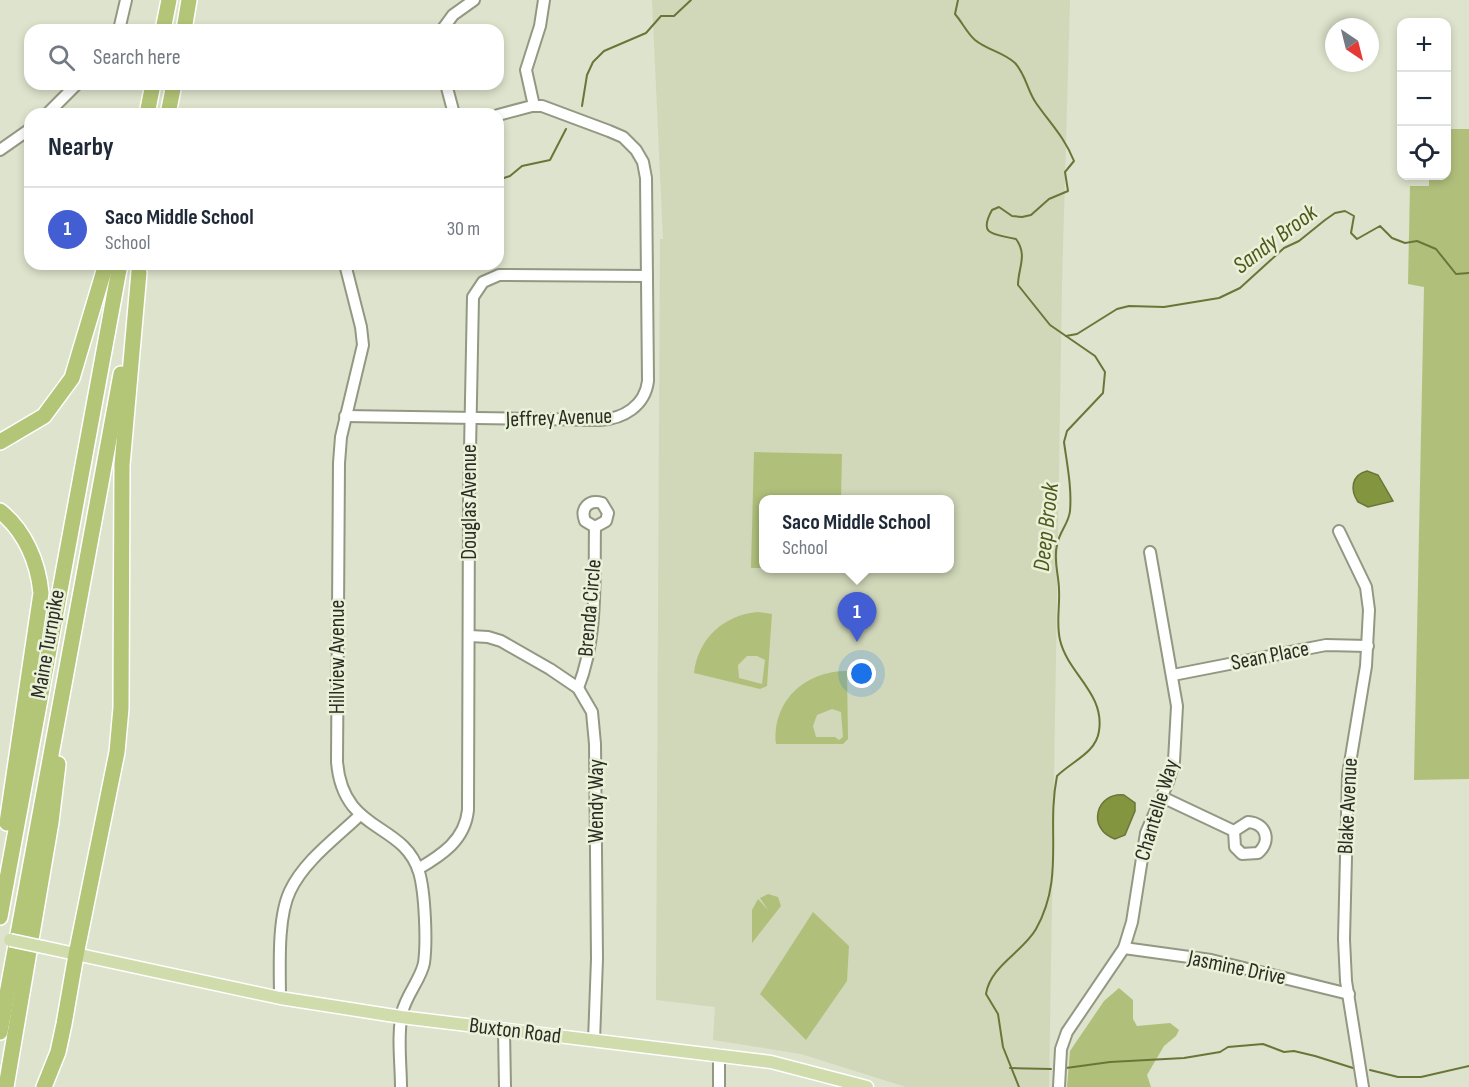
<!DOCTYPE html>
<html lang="en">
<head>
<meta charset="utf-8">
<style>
	body { margin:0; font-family:"Sofia Sans Condensed",sans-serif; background:#f2f2f3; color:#1f2937 }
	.controls { position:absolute; right:18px; top:18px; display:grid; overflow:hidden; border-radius:12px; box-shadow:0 3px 9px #0003 }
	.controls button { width:54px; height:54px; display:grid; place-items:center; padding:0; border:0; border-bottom:2px solid #e0e1e3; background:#fff; color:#1f2937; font:30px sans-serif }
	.compass { position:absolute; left:1325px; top:18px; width:54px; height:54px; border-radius:50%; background:#fff; box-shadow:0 3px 9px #0003; rotate:145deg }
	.you { position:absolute; left:862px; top:674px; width:21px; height:21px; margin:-15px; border:4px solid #fff; border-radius:50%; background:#1a73e8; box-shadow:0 0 0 9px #1a73e833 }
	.badge { display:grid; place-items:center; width:39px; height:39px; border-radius:50%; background:#435ed2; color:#fff; font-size:20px; font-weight:700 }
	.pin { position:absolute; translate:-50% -50px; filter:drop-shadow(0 2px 3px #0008) }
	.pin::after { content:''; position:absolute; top:32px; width:21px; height:18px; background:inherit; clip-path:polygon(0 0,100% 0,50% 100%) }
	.popup { position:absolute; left:759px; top:495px; width:195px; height:78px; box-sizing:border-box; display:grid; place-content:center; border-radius:12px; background:#fff; filter:drop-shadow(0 2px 4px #0005); font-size:20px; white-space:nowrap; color:#747a83 }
	.popup b { font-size:22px; color:#1f2937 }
	.popup::after { content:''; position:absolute; left:50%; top:100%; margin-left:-12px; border:12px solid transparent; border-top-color:#fff }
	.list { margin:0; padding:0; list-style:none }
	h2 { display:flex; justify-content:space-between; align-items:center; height:78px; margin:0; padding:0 24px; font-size:26px }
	h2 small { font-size:20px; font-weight:400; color:#747a83 }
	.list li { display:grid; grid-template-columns:39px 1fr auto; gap:18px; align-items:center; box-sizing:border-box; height:84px; padding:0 24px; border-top:2px solid #e0e1e3 }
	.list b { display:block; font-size:22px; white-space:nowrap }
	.list p { margin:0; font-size:20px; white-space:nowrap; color:#747a83 }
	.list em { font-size:20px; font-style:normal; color:#747a83 }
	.icon { flex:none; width:33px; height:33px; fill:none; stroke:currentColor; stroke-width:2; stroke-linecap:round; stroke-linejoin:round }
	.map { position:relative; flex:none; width:1469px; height:1087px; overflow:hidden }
	.search { position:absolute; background:#fff; box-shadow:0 3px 9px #0003; left:24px; top:24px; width:480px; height:66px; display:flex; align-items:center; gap:15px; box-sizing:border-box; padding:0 21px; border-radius:18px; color:#747a83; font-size:22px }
	.panel { position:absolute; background:#fff; box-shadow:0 3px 9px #0003; left:24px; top:108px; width:480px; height:162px; border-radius:18px }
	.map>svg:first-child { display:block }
	.built { fill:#d0d8b9; fill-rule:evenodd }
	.green { fill:#b0c07b; fill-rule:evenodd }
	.water { fill:#849540; stroke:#697638; stroke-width:1.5 }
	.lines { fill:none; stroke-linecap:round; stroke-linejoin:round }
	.stream { stroke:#697638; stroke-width:2 }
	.minor-casing { stroke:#929882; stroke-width:14 }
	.major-casing { stroke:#fff; stroke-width:15 }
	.highway-casing { stroke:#fff; stroke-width:18 }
	.minor { stroke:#fff; stroke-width:10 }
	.major { stroke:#d1dcad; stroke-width:12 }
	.highway { stroke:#b3c577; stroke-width:15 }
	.major-bridge-casing { stroke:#fff; stroke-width:15; stroke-linecap:butt }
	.major-bridge { stroke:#d1dcad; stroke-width:12 }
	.labels { text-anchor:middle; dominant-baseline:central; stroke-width:5; stroke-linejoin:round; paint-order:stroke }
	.street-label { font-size:22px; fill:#2b2d24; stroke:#eaf1d9 }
	.water-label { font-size:24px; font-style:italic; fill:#4e591c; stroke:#eaf1d9 }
</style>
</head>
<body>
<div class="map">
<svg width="1469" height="1087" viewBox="0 0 1469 1087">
	<rect width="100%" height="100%" fill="#dde3cc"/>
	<!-- built -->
	<path class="built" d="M652,0h418l-8,284 -13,803h-143l-105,-33 -88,-14 2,-33 -59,-7 4,-761h3zM764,500h186v68h-186z"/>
	<!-- green -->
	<g class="green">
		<polygon points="1447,129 1469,129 1469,779 1414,780 1424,287 1408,284 1410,186 1429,186 1429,176 1446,176"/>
		<polygon points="754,452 842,454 841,499 764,500 764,568 751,568"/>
		<path d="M758,612l14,2 -5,72 -7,3 -66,-16c4,-34 29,-58 64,-61zM747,656h10l8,4 -3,24 -23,-6 -1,-13z"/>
		<path d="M847,671l1,68 -5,5h-67c-4,-43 29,-73 71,-73zM832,709l9,3 2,25 -4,3 -4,-3h-19l-3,-11 4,-11z"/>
		<polygon points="768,894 778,897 781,906 752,943 752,910 758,899 768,910 760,898"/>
		<polygon points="813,912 849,946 847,981 806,1040 760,994"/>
		<polygon points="1119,988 1133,1000 1133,1019 1137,1026 1170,1023 1179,1030 1176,1036 1164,1046 1147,1075 1151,1087 1067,1087 1070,1051 1104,1001"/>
	</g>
	<!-- water -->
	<g class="water">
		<path d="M1367,471l11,4 15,26 -25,6 -10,-5c-8,-12 -7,-27 9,-31z"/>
		<path d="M1124,795l11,8v8l-10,24 -10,4c-29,-10 -19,-47 9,-44z"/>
	</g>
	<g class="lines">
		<!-- stream -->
		<g class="stream">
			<path d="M958,0l-3,14c7,8 12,19 20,26 12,10 28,12 40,23 11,12 12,27 21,40 14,20 29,35 38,58l-9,11 3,19 -19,8 -18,16 -9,2 -10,-1 -13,-9 -7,3c-15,27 4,24 24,29 12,16 2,29 2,46l32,40 45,31 10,16 -2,21 -36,38 -3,11c3,22 8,46 6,69 -1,12 -11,21 -13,34 -4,15 2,30 2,45 1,17 -3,33 1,50 8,34 45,53 39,91 -3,22 -27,30 -42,45 -11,55 8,101 -21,153 -13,23 -46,37 -50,65l12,20 5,33 16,40"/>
			<polyline points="582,106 587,75 593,62 604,51 646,33 661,16 674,16 691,0"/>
			<polyline points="498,180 510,176 522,166 550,160 566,129"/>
			<polyline points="1066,336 1077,334 1117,309 1129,306 1164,307 1219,298 1240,288 1284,248 1299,241 1325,220 1335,213 1345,211 1354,216 1351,233 1357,239 1380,226 1392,238 1405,243 1417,241 1436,249 1456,274 1469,273"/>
			<polyline points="1010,1068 1051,1069"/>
			<polyline points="1066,1068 1110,1062 1184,1058 1220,1052 1228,1047 1263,1044 1284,1052 1294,1051 1315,1056 1353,1068"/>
			<polyline points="1370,1070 1398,1077 1421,1077 1469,1066"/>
		</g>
		<defs>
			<g id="minor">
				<polyline points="119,30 126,0"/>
				<polyline points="442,30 453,15 474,0"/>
				<polyline points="446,84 454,114"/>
				<polyline points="534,106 526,70 540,26 544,0"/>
				<polyline points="47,114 77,84"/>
				<polyline points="0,150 30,129"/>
				<path d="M345,264l16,63 2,18 -22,92 -2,26 -2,299c6,72 66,59 82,110 6,20 8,70 5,91 -3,16 -18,32 -22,50 -5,23 -1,51 -1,74"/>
				<path d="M345,416l255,4c23,-1 45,-14 48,-39l-2,-203 -3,-16 -7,-12 -13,-13 -14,-6 -67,-25h-10l-34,9"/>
				<polyline points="1339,531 1366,587 1369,610 1366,666 1348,775 1344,939 1346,981 1363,1087"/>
				<polyline points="470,636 488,637 501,641 550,669 578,688 592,712 595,744 597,959 594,1041"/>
				<polyline points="1173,675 1326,645 1368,646"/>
				<path d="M578,688c20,-50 16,-108 17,-161l11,-6 2,-8 -6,-10c-13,-4 -22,5 -17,18l10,6"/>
				<path d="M1162,797l72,34 1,16 7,7 16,-1c14,-12 8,-30 -10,-31l-14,9"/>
				<path d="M418,869c24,-14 47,-29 50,-59l1,-309 4,-204 10,-15 16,-7 148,1"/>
				<polyline points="1124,948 1211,960 1349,994"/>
				<path d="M280,998c0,-30 -3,-80 10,-107 14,-30 46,-53 69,-75"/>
				<polyline points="504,1030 505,1087"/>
				<polyline points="719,1087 719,1055"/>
				<polyline points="1059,1087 1061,1049 1067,1032 1124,948 1132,922 1146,833 1168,782 1174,761 1177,706 1150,552"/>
			</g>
			<polyline id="major" points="43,947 280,998 401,1017 771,1062 867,1087"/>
			<g id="highway">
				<polyline points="163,30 169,0"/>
				<polyline points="184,30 189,0"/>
				<polyline points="147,114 153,84"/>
				<polyline points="168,114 174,84"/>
				<polyline points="0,442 44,416 72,378 106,264"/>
				<path d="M0,511c25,20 38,51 41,82l-34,230"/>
				<polyline points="0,917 120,264"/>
				<polyline points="0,1032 121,374"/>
				<polyline points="6,1087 51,822 58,764"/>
				<polyline points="44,1087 58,1052 64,1024 76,955 117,752 121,708 122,465 139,272"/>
			</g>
		</defs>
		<!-- minor casing -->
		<use href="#minor" class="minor-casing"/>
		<!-- major casing -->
		<use href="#major" class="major-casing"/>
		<!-- highway casing -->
		<use href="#highway" class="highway-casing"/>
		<!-- minor -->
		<use href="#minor" class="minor"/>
		<!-- major -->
		<use href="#major" class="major"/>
		<!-- highway -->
		<use href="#highway" class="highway"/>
		<defs>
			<polyline id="major-bridge" points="10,940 43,947"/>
		</defs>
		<!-- major-bridge casing -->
		<use href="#major-bridge" class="major-bridge-casing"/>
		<!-- major-bridge -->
		<use href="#major-bridge" class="major-bridge"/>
	</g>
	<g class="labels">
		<!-- street labels -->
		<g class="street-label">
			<text transform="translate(559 418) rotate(-2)">Jeffrey Avenue</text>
			<text transform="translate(469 502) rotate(-90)">Douglas Avenue</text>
			<text transform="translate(590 608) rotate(-85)">Brenda Circle</text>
			<text transform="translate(48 644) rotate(-80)">Maine Turnpike</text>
			<text transform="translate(1270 656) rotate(-11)">Sean Place</text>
			<text transform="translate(337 657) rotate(-90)">Hillview Avenue</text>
			<text transform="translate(596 801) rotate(-90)">Wendy Way</text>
			<text transform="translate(1348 806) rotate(-87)">Blake Avenue</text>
			<text transform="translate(1157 810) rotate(-73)">Chantelle Way</text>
			<text transform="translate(1237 968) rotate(12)">Jasmine Drive</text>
			<text transform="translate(515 1031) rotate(7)">Buxton Road</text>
		</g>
		<!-- water labels -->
		<g class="water-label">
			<text transform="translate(1275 239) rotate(-37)">Sandy Brook</text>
			<text transform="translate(1046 527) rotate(-84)">Deep Brook</text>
		</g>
	</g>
</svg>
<div class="controls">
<button>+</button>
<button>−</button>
<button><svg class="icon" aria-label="locate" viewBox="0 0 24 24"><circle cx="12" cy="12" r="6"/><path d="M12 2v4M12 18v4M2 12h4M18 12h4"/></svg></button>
</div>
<svg class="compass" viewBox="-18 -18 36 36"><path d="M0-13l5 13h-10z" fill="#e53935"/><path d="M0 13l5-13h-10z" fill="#747a83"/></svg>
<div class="you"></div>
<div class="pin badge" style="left:857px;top:642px">1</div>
<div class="popup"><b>Saco Middle School</b>School</div>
<div class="search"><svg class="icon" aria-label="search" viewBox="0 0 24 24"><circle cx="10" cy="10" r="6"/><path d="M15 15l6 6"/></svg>Search here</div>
<section class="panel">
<h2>Nearby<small></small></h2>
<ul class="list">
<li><span class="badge">1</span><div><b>Saco Middle School</b><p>School</p></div><em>30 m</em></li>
</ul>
</section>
</div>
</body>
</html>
